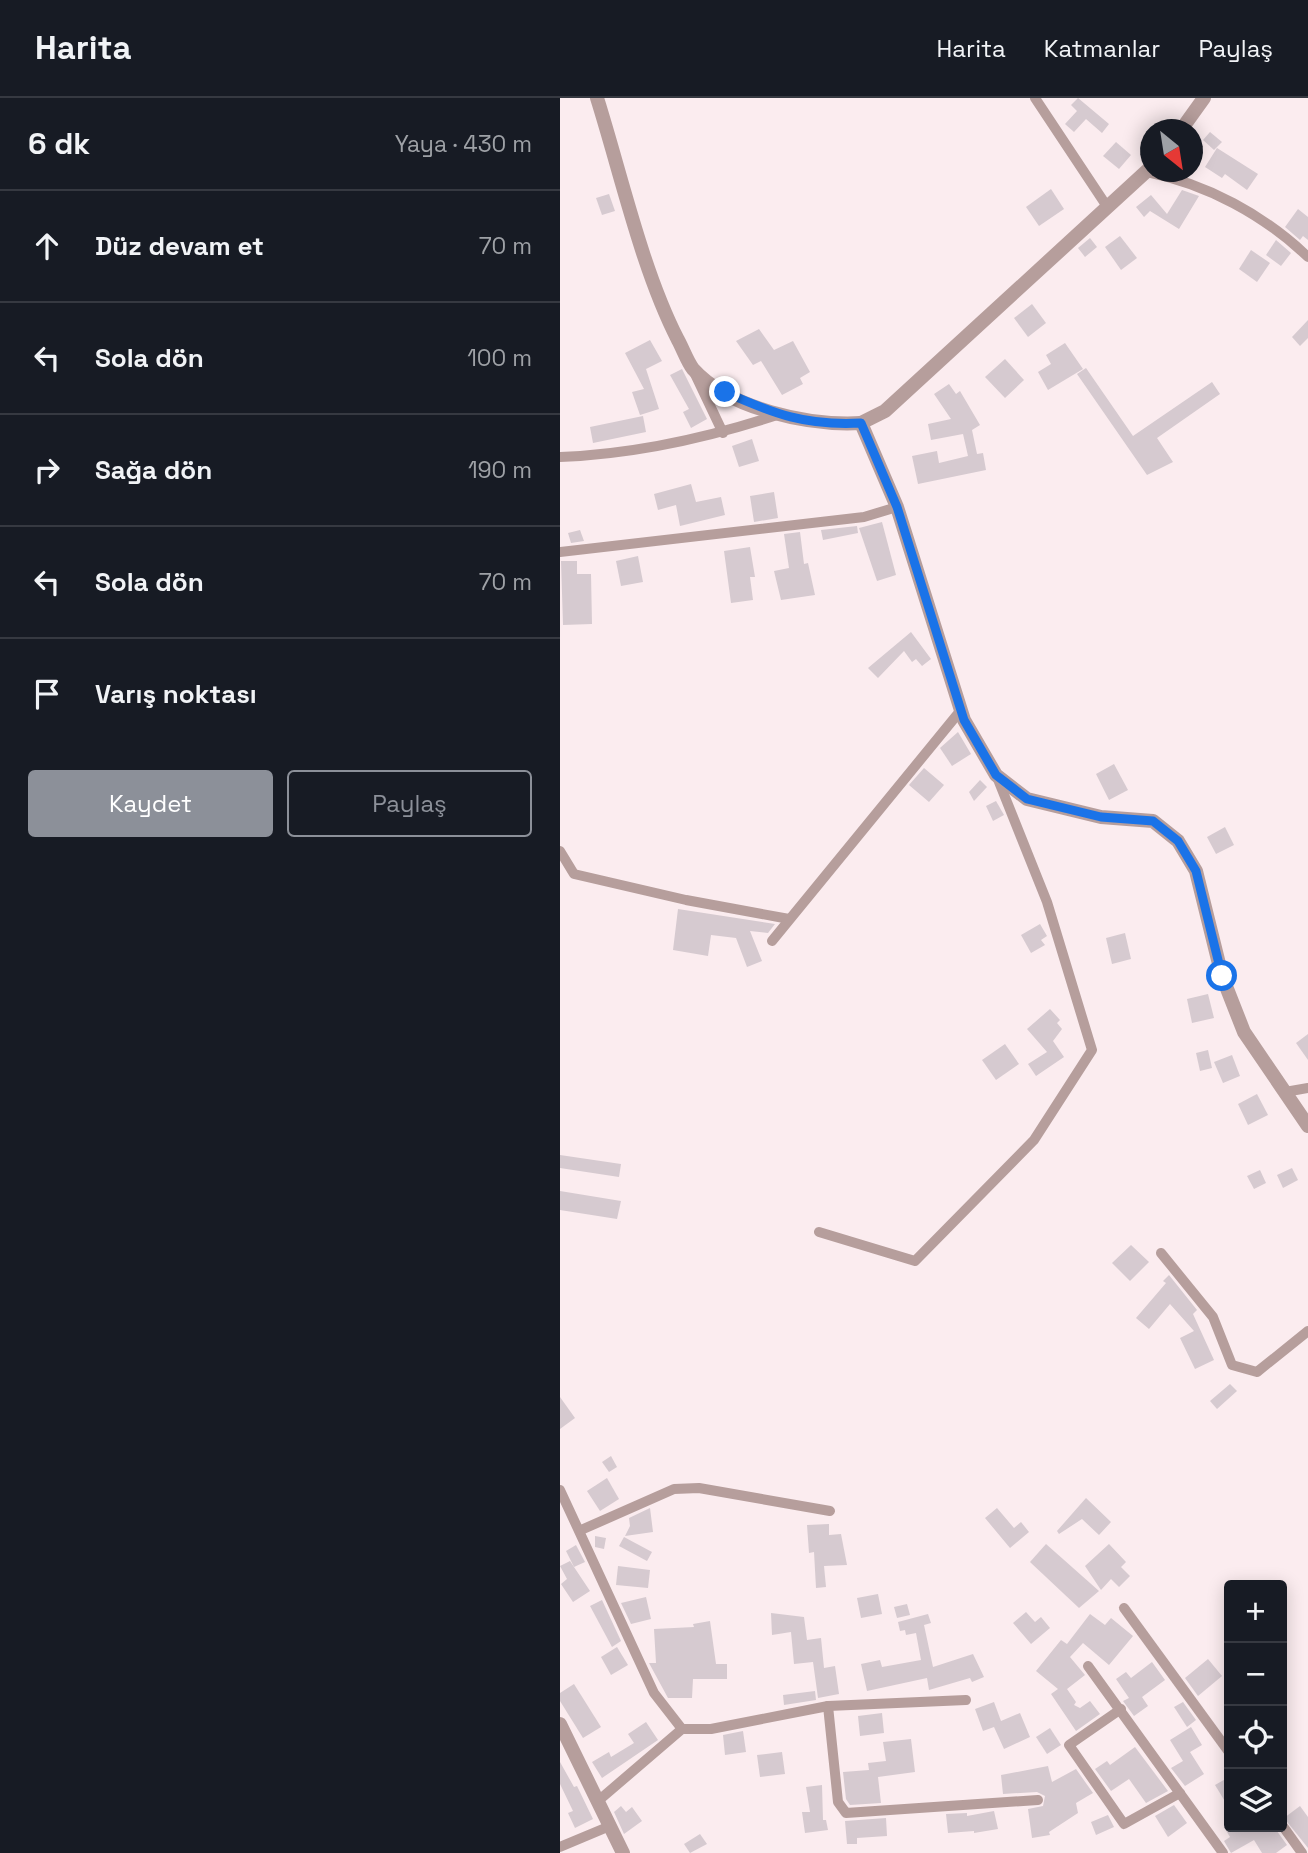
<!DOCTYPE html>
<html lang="tr">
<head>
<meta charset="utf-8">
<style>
	body { margin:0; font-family:"Space Grotesk",sans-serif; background:#242831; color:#f1f3f6 }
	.controls { position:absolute; right:21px; bottom:21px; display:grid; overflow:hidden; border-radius:7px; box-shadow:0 4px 18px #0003 }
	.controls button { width:63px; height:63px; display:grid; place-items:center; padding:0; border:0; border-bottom:2px solid #363941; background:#171b24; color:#f1f3f6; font:35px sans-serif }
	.compass { position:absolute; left:580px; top:21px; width:63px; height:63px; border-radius:50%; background:#171b24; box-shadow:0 4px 18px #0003; rotate:150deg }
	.stop { position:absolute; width:21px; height:21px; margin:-16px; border:5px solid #1a73e8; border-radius:50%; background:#fff }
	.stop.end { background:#1a73e8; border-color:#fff; box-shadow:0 2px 7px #0008 }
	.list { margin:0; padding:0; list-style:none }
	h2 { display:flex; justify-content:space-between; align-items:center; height:91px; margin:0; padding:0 28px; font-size:30px }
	h2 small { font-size:23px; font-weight:400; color:#9ea1a6 }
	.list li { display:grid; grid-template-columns:46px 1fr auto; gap:21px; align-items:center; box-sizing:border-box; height:112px; padding:0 28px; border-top:2px solid #363941 }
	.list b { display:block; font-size:26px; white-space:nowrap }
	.list em { font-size:23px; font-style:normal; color:#9ea1a6 }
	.actions { display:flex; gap:14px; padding:21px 28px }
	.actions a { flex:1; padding:16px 0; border:2px solid #8c9099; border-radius:7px; text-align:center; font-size:24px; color:#8c9099 }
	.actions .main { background:#8c9099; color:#fff }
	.icon { flex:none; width:38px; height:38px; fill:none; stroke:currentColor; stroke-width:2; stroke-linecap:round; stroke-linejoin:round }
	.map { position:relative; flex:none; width:748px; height:1755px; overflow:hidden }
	header { display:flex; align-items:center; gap:42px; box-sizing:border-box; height:98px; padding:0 35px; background:#171b24; border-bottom:2px solid #363941 }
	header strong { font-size:33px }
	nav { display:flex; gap:38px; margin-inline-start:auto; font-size:24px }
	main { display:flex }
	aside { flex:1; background:#171b24 }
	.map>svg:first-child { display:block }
	.building { fill:#d6cad0 }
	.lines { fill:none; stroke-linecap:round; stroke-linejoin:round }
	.minor { stroke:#b69e9c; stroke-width:10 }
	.tertiary { stroke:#b69e9c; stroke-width:14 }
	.route { stroke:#1a73e8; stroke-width:9 }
</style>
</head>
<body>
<header>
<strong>Harita</strong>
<nav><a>Harita</a><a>Katmanlar</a><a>Paylaş</a></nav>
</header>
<main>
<aside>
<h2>6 dk<small>Yaya · 430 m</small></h2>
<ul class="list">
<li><svg class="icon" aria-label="ahead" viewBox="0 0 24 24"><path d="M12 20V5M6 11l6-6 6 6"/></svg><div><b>Düz devam et</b></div><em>70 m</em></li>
<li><svg class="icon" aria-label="left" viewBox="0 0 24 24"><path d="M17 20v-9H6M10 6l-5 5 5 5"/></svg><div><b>Sola dön</b></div><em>100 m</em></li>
<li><svg class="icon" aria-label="right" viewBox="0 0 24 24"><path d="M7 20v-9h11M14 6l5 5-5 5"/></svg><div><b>Sağa dön</b></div><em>190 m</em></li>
<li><svg class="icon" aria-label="left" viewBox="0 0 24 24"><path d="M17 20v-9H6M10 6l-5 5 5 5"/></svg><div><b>Sola dön</b></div><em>70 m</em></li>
<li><svg class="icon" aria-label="arrive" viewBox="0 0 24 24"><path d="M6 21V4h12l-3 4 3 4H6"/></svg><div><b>Varış noktası</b></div></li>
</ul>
<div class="actions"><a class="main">Kaydet</a><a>Paylaş</a></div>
</aside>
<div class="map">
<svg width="748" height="1755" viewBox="0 0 748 1755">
	<rect width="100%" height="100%" fill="#fbecef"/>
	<!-- building -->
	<g class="building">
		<polygon points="518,0 549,26 542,35 526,21 514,34 505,26 517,13 511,7"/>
		<polygon points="650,34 662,44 654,52 643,42"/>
		<polygon points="556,44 571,57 559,71 543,58"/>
		<polygon points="657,50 698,76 687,92 665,76 662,80 645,69"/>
		<polygon points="491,91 504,111 479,128 466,109"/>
		<polygon points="622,92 639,98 619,131 590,113 584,119 576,109 591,97 607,116"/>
		<polygon points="49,96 55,113 42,117 36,100"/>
		<polygon points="738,111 748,119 748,142 743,138 740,142 725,129"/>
		<polygon points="560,138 577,160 561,172 545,149"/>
		<polygon points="530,140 537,149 525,159 518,150"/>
		<polygon points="716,142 731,155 721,168 706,157"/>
		<polygon points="691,152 710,165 697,184 679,171"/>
		<polygon points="472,206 486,225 468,239 454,220"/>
		<polygon points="748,222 748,240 740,248 732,239"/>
		<polygon points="199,231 214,252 233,243 250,274 240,280 243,286 222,297 201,263 193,267 176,243"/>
		<polygon points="90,242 102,263 86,271 99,311 80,317 72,294 84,291 65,255"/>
		<polygon points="505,245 523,271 488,292 478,274 491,266 486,257"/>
		<polygon points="445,261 464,282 445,300 425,279"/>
		<polygon points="526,270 573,338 652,284 660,296 597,340 613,364 587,377 517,276"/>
		<polygon points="122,271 147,321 131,330 123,314 129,311 110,277"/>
		<polygon points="389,286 396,296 400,293 420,327 412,332 417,356 423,355 426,372 358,386 352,358 377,353 379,365 408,358 403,336 371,342 368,326 391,321 374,296"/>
		<polygon points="83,318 86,334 33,345 30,329"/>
		<polygon points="192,341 199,363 179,369 172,348"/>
		<polygon points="131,386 136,404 161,399 165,417 120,428 116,407 98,412 94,396"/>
		<polygon points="214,394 218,420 194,424 190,398"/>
		<polygon points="322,424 336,477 317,483 299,430"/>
		<polygon points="297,428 298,435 263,442 261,432"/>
		<polygon points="20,432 24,443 11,445 8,435"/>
		<polygon points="240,434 244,466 248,465 255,497 221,502 214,473 229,470 224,436"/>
		<polygon points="190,449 195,479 190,479 193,502 171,505 164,453"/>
		<polygon points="78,458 83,484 61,488 56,463"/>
		<polygon points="1,463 17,463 17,476 31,476 32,526 3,527"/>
		<polygon points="351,534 371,561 362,568 356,561 352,564 344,553 318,580 308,570"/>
		<polygon points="398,634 411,656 392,668 380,650"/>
		<polygon points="554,666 568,692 549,702 536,676"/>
		<polygon points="364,670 384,687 369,704 349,687"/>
		<polygon points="420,682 427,689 414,703 409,694"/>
		<polygon points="436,703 444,717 433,723 426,708"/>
		<polygon points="665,729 674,747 656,756 647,739"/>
		<polygon points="118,811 215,826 208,835 190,833 202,863 187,869 176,840 151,837 148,858 113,852"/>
		<polygon points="480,826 487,838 481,842 485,847 471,855 461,837"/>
		<polygon points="565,835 571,861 552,866 546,840"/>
		<polygon points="648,896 654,920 632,925 627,901"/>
		<polygon points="490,911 500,922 497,925 502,931 493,943 504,959 476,978 468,966 487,954 467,931"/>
		<polygon points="748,936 748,962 736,945"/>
		<polygon points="445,946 459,966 436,982 422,962"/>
		<polygon points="648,952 652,970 640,973 636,955"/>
		<polygon points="672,957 680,978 663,985 654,964"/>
		<polygon points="697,996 708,1017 688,1027 678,1006"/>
		<polygon points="0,1057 61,1066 59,1079 0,1070"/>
		<polygon points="732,1070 738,1082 723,1090 717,1077"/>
		<polygon points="700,1072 706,1085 694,1091 687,1078"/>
		<polygon points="0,1093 61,1103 57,1121 0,1112"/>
		<polygon points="571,1147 589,1164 570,1183 552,1165"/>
		<polygon points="609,1177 637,1212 633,1216 654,1262 635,1271 620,1240 634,1233 610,1206 589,1231 576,1220 606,1185 603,1183"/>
		<polygon points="670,1286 677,1293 657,1311 650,1303"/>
		<polygon points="0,1299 15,1320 0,1331"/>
		<polygon points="51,1358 57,1369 49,1374 42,1364"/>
		<polygon points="47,1380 59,1401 40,1413 27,1393"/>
		<polygon points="526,1400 551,1424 539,1437 522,1421 499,1436 497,1433"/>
		<polygon points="90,1410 93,1434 65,1438 70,1428 69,1420"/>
		<polygon points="437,1410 454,1430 461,1424 469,1434 450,1450 425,1420"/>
		<polygon points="269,1426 269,1437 281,1436 287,1467 264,1468 266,1489 256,1490 254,1454 249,1455 247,1427"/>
		<polygon points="35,1438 46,1440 44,1451 35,1449"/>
		<polygon points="64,1439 92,1454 87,1463 59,1448"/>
		<polygon points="486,1446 539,1493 519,1510 470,1464"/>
		<polygon points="549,1446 566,1464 561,1469 570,1478 559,1489 551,1481 541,1492 525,1468"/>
		<polygon points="16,1447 25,1464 14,1469 6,1453"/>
		<polygon points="10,1463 30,1493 13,1504 1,1486 7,1481 0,1468"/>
		<polygon points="58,1468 90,1472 88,1490 56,1487"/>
		<polygon points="318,1496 322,1516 301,1520 297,1500"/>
		<polygon points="86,1499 91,1521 71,1526 61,1505"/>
		<polygon points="42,1502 61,1543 52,1549 30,1508"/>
		<polygon points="347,1506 350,1517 337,1520 334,1509"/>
		<polygon points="466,1514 475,1524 481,1519 490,1530 471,1546 453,1525"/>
		<polygon points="211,1515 244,1519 247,1542 261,1540 264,1570 275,1568 279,1596 258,1600 253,1564 234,1566 231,1534 212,1537"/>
		<polygon points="368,1516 371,1525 364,1527 373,1569 413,1556 424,1579 412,1584 410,1580 369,1592 367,1580 307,1593 301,1566 320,1562 322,1569 361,1562 356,1535 346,1537 345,1532 340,1533 338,1524"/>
		<polygon points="530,1516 545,1527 551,1520 573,1538 549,1567 523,1545 510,1559 525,1577 507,1591 516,1604 514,1607 520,1610 530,1603 540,1616 516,1633 491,1596 498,1591 476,1573 501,1542 507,1546"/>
		<polygon points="150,1523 156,1566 167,1566 167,1581 133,1581 132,1600 108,1600 89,1565 96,1565 94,1531 134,1529 133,1526"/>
		<polygon points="57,1549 68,1567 51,1577 41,1559"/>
		<polygon points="648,1561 662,1578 638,1598 625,1580"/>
		<polygon points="592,1564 605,1582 582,1599 588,1608 574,1618 563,1603 569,1600 556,1581 566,1574 571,1580"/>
		<polygon points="14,1586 41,1629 23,1640 0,1603 0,1595"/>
		<polygon points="255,1593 256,1602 224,1607 223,1597"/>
		<polygon points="434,1604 441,1623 460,1615 470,1639 444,1651 434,1629 423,1633 415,1611"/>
		<polygon points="623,1604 636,1622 627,1629 614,1609"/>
		<polygon points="322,1615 324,1635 300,1638 298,1618"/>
		<polygon points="86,1624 98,1642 42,1680 32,1664 49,1654 51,1659 74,1645 68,1636"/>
		<polygon points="631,1629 642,1647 630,1654 644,1676 625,1688 611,1670 623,1663 610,1642"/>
		<polygon points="490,1630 501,1647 487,1656 476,1639"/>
		<polygon points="183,1633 186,1654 165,1657 163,1637"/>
		<polygon points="351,1641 355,1674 318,1679 321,1705 290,1707 286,1701 283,1674 309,1672 308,1665 326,1663 323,1644"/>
		<polygon points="575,1649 608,1693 586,1705 569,1681 551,1693 535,1671 547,1663 550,1667"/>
		<polygon points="222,1654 225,1676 200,1679 197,1657"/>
		<polygon points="0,1664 14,1689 17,1688 33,1721 15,1730 8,1715 13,1713 0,1686"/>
		<polygon points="488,1668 492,1684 516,1671 533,1695 516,1705 518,1715 489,1734 490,1737 472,1740 468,1711 483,1708 485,1698 477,1694 443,1696 441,1677"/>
		<polygon points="669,1679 669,1710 655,1687"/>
		<polygon points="262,1687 263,1722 266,1722 268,1732 245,1735 242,1714 250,1714 246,1689"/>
		<polygon points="614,1707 627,1725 608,1739 595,1718"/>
		<polygon points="61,1708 66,1714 72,1709 82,1723 64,1736 54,1714"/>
		<polygon points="740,1708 748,1719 748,1750 724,1720"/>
		<polygon points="434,1713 438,1731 414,1735 414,1733 388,1735 386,1716 407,1715 407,1718"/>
		<polygon points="548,1717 554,1729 536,1737 531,1724"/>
		<polygon points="326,1720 327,1738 297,1740 297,1746 287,1746 285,1723"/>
		<polygon points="664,1729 714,1729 727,1747 716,1755 702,1755 694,1742 671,1755 664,1743 670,1739"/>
		<polygon points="140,1736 147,1746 130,1755 124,1746"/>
	</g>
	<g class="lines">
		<!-- minor -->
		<g class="minor">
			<polyline points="475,0 548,110"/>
			<path d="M587,74c60,12 117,43 161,85"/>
			<polyline points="135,276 163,335"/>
			<path d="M0,359c73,-3 147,-19 217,-42"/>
			<polyline points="0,454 304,419 337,409"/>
			<polyline points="0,753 14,776 126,802 229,821"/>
			<polyline points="212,843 401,612"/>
			<polyline points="725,994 748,990"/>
			<polyline points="259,1134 355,1163 474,1042 532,952 487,804 437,679"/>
			<polyline points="601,1155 653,1219 672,1267 697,1274 748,1233"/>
			<polyline points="0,1392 94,1595 122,1631"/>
			<polyline points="21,1432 114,1391 139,1390 270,1413"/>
			<polyline points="564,1510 669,1654"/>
			<polyline points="528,1568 663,1755"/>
			<polyline points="268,1608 278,1704 286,1715 478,1702"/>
			<polyline points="561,1611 509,1647 564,1726 620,1695"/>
			<polyline points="38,1703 122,1631 151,1631 268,1608 406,1602"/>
			<polyline points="722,1727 742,1755"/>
			<polyline points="0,1749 50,1728"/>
		</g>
		<!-- tertiary -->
		<g class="tertiary">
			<path d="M37,0c24,76 45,172 81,242 5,9 9,21 15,29 36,40 116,57 168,54l36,84 67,213 32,55 31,24 74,18 52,4 25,20 18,30 26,105 22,56 64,94"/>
			<polyline points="621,32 644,0"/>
			<polyline points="301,325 325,313 590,70"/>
			<polyline points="0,1626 63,1755"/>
		</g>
	</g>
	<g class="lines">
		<!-- route -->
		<path class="route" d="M165,294c49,22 81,34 136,31l36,84 67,213 32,55 31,24 74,18 52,4 25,20 18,30 26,105"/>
	</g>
</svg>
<div class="controls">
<button>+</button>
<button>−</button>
<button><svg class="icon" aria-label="locate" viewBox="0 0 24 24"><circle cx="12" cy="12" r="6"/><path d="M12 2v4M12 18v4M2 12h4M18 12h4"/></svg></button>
<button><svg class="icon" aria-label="layers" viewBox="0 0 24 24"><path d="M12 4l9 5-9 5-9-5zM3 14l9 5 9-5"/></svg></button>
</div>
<svg class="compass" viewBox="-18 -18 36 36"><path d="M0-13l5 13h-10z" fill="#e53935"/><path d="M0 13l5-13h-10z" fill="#9ea1a6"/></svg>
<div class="stop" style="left:662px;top:878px"></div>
<div class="stop end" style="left:165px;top:294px"></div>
</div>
</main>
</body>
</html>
